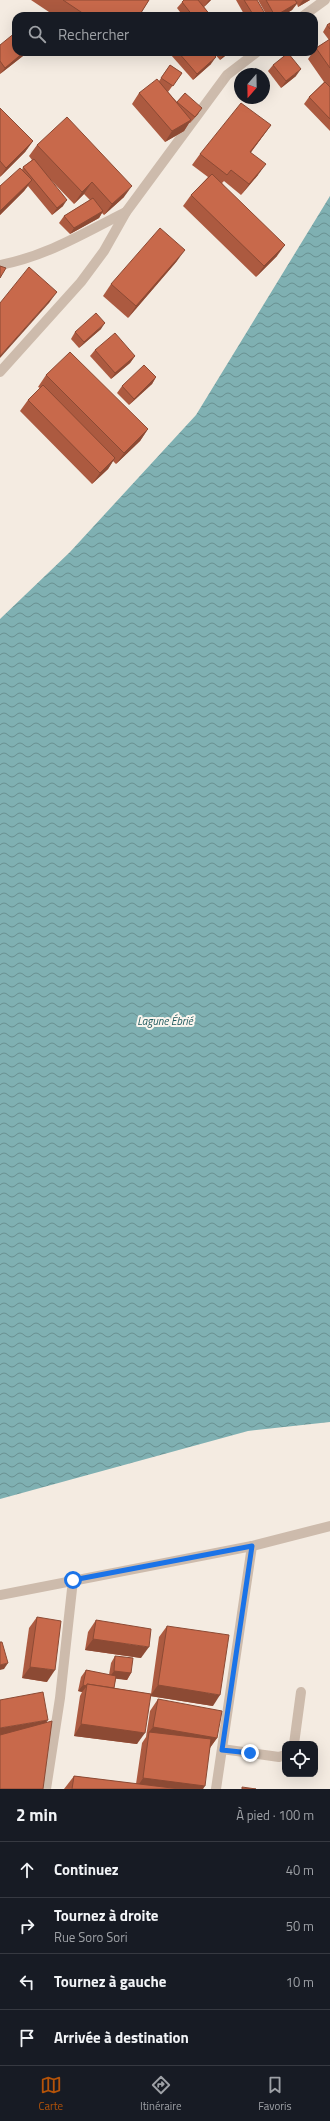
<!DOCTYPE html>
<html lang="fr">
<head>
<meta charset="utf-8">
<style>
	body { margin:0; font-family:"Titillium Web",sans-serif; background:#242831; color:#f1f3f6 }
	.controls { position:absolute; right:12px; bottom:12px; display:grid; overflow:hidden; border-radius:8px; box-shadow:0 4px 16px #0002 }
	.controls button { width:36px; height:36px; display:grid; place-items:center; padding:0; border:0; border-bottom:1px solid #363941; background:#171b24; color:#f1f3f6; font:20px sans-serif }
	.compass { position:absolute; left:234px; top:68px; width:36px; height:36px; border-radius:50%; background:#171b24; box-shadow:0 4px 16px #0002; rotate:200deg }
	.stop { position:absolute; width:12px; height:12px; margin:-9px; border:3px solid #1a73e8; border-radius:50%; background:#fff }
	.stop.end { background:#1a73e8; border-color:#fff; box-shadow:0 1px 4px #0008 }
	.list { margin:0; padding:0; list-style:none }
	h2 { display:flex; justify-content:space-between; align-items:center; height:52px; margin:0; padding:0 16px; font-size:17px }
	h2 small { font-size:13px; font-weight:400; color:#9ea1a6 }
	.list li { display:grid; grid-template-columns:26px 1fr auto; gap:12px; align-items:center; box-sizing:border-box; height:56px; padding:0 16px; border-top:1px solid #363941 }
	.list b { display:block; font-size:15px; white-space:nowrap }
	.list p { margin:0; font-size:13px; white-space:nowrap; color:#9ea1a6 }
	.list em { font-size:13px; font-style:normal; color:#9ea1a6 }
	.icon { flex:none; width:22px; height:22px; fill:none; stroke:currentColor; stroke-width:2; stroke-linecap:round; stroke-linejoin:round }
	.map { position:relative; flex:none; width:330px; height:1789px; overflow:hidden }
	.search { position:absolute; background:#171b24; box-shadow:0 4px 16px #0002; left:12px; right:12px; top:12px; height:44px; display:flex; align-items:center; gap:10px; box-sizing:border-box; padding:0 14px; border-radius:12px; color:#9ea1a6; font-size:15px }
	.sheet { height:276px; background:#171b24 }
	nav { display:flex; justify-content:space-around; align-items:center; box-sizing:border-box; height:56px; border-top:1px solid #363941; background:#171b24; font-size:11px; color:#9ea1a6 }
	nav a { display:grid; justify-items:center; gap:2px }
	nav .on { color:#b45309 }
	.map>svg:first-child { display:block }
	.water { fill:url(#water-waves) }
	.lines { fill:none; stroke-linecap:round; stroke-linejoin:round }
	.minor { stroke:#cdbbac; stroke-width:10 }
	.wall { fill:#ac5a40 }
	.shaded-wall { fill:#8c4a34 }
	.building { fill:#c8694b; stroke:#8c4a34 }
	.route { stroke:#1a73e8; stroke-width:5 }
	.labels { text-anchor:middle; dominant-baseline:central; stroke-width:4; stroke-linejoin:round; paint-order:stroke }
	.water-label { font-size:11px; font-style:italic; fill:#1f5a5e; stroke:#fbf5ee }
</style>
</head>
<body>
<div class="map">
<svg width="330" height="1789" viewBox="0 0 330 1789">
	<defs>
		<pattern id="water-waves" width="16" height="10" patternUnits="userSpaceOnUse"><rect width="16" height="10" fill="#7fb0b2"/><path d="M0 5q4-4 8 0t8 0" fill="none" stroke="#699091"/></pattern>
	</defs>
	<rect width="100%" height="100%" fill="#f4ebe1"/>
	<!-- water -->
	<polygon class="water" points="330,196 330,1422 248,1431 0,1499 0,619 70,552 196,415"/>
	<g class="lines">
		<!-- minor -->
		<g class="minor">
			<polyline points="303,16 325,0"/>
			<path d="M0,265c47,-9 84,-32 126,-53"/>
			<polyline points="0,372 81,282 104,251 126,212 227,75 257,52"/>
			<polyline points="0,1595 252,1546 330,1526"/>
			<polyline points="294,1744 301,1692"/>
			<polyline points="222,1749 279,1757 285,1755"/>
			<polyline points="46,1789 60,1698 73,1580"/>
			<polyline points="216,1789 252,1546"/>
		</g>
	</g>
	<!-- wall -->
	<g class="wall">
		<polygon points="31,0 149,0 139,16 55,16"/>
		<polygon points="184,0 211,0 204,7 211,16 183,16 177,8"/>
		<polygon points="236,0 257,0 262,16 245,16"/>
		<polygon points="258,0 310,0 298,7 297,4 292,10 282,16 267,16"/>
		<polygon points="330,23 330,131 304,104 309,97 324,82 308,59 316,48 329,40 323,32 327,25"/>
		<polygon points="0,45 16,52 28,52 0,74"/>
		<polygon points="108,52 115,52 113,55"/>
		<polygon points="173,52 211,52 211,64 193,80 171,55"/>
		<polygon points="213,52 230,52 220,60"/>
		<polygon points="170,65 182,73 168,92 177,102 185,93 198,114 190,123 189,123 184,131 165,142 132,104 139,93 159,81"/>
		<polygon points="273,65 296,76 281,88 268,71"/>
		<polygon points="0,108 33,141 25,152 0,177"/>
		<polygon points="271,125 251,152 258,175 241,195 224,181 222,183 277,256 256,277 183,206 191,195 208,177 192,165 200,154"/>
		<polygon points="37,145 124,197 104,215 102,213 99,218 70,234 59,223 64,216 90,200 84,194 74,204 48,177 63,206 52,215 28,186 24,191 0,215 0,186 22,170 23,167 32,160 29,156"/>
		<polygon points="177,261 128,318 103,296 111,284"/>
		<polygon points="101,329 79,348 71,339 75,332"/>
		<polygon points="95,350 135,356 130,363 111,379 90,356"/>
		<polygon points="46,375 148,429 140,441 116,464 113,461 108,469 92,484 20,411 28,400 40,388 38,387"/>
		<polygon points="156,377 152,384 129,405 117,393 122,386"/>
		<polygon points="37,1617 47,1682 22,1678 29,1628"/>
		<polygon points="96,1620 141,1658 85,1650 88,1632"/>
		<polygon points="167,1626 213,1706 150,1696 137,1744 74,1736 80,1696 82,1692 78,1691 81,1677 86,1670 109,1675 111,1663 115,1656 131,1673 127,1680 116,1678 114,1688 151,1694 159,1637"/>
		<polygon points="158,1699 217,1738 210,1748 203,1789 64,1789 74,1776 136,1784 142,1743 146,1737 150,1711"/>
	</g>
	<!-- shaded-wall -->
	<g class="shaded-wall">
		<polygon points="209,0 211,0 204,7"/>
		<polygon points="303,0 310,0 298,7"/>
		<polygon points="297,3 292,10 282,16 275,16"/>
		<polygon points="24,52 28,52 0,74 5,68"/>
		<polygon points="226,52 230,52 220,60 224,54"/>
		<polygon points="216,57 211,64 193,80 197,74"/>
		<polygon points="301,69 296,76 281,88 286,81"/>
		<polygon points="202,108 198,114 190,123 195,117"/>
		<polygon points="191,120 184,131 165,142 172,131"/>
		<polygon points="271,125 263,136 243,163 250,152"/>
		<polygon points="33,141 25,152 0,177 6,168"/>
		<polygon points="266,164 258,175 241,195 249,184"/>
		<polygon points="32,180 24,191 0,215 0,211"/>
		<polygon points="92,182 84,194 74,204 82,192"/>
		<polygon points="132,186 124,197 104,215 112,204"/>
		<polygon points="67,200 63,206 52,215 57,208"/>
		<polygon points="103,211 99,218 70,234 74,228"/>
		<polygon points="285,245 277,256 256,277 264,266"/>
		<polygon points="185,250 177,261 128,318 136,306"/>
		<polygon points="57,292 49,303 0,358 0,356"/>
		<polygon points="105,323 101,329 79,348 84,342"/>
		<polygon points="135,356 130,363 111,379 115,373"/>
		<polygon points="156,377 152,384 129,405 134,399"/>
		<polygon points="148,429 140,441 116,464 124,453"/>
		<polygon points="115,458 108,469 92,484 100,473"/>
		<polygon points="93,1639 149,1647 141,1658 85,1650"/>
		<polygon points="8,1663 4,1669 0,1670 0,1665"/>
		<polygon points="30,1667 55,1670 47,1682 22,1678"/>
		<polygon points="114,1671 131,1673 127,1680 109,1678"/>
		<polygon points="83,1685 87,1686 82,1692 78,1691"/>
		<polygon points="158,1685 220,1695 213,1706 150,1696"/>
		<polygon points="48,1720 40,1731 0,1738 0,1728"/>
		<polygon points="81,1724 145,1733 137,1744 74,1736"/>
		<polygon points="153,1727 217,1738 209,1749 149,1732"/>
		<polygon points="143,1778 205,1786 203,1789 136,1789"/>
	</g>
	<!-- building -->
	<g class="building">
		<polygon points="63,0 149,0 139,16 87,16"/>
		<polygon points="184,0 198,0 211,16 193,16 182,2"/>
		<polygon points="244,0 257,0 264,12 258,16 254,16"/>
		<polygon points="266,0 295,0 297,3 275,16"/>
		<polygon points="330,23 330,29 327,25"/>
		<polygon points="16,32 16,52 24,52 5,68 0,61 0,45"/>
		<polygon points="330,39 330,68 316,48"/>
		<polygon points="178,52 211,52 216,57 197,74"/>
		<polygon points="288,53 301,69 286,81 273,65"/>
		<polygon points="170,65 182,73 173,86 161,78"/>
		<polygon points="157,79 191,120 172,131 139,93"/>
		<polygon points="325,82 330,87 330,119 309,97"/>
		<polygon points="185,93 202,108 195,117 177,102"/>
		<polygon points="241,103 271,125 250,152 266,164 249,184 231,170 227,175 200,154"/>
		<polygon points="0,108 33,141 6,168 0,161"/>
		<polygon points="67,117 132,186 112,204 92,182 82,192 37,145"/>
		<polygon points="34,159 67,200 57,208 23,167"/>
		<polygon points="20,168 32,180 0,211 0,186"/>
		<polygon points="212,174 285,245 264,266 191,195"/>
		<polygon points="93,198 103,211 74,228 64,216"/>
		<polygon points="160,228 185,250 136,306 111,284"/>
		<polygon points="0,266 6,268 0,278"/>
		<polygon points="29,267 57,292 0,356 0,303"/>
		<polygon points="96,313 105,323 84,342 75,332"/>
		<polygon points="115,333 135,356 115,373 95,350"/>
		<polygon points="70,352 148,429 124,453 46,375"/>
		<polygon points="144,365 156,377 134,399 122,386"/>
		<polygon points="43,385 115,458 100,473 28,400"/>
		<polygon points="37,1617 61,1621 55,1670 30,1667"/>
		<polygon points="96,1620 151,1629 149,1647 93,1639"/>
		<polygon points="167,1626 229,1635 220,1695 158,1685"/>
		<polygon points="0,1642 2,1642 8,1663 0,1665"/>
		<polygon points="115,1656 133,1658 131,1673 114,1671"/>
		<polygon points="86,1670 116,1676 114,1688 87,1684 87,1686 83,1685"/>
		<polygon points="87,1684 151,1694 145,1733 81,1724"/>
		<polygon points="43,1692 48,1720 0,1728 0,1700"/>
		<polygon points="158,1699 222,1711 217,1738 153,1727"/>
		<polygon points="52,1721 43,1789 0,1789 0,1735"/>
		<polygon points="149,1732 211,1739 205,1786 143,1778"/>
		<polygon points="74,1776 180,1789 72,1789"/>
		<polygon points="242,1787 256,1789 242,1789"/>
	</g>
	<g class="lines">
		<!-- route -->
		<polyline class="route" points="73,1580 252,1546 222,1750 250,1753"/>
	</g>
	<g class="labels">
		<!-- water labels -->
		<g class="water-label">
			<text x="165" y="1021">Lagune Ébrié</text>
		</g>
	</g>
</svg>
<div class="controls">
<button><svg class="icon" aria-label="locate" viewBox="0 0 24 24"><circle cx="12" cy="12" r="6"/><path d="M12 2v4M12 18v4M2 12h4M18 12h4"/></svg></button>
</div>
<svg class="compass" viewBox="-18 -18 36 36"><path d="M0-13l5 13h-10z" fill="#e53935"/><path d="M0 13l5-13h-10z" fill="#9ea1a6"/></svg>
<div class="stop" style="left:73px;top:1580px"></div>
<div class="stop end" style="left:250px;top:1753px"></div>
<div class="search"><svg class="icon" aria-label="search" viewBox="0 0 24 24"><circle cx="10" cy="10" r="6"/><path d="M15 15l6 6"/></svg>Rechercher</div>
</div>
<section class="sheet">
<h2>2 min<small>À pied · 100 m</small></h2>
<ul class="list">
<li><svg class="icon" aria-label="ahead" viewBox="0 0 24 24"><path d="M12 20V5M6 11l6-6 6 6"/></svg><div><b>Continuez</b></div><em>40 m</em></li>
<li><svg class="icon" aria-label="right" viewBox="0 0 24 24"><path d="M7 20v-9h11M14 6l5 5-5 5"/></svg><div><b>Tournez à droite</b><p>Rue Soro Sori</p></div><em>50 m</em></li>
<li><svg class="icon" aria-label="left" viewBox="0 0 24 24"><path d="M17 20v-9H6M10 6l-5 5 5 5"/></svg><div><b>Tournez à gauche</b></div><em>10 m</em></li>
<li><svg class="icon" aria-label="arrive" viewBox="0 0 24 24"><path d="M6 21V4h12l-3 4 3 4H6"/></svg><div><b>Arrivée à destination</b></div></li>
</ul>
</section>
<nav>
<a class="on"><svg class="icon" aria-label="map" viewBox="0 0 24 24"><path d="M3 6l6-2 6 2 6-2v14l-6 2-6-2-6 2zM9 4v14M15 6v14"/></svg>Carte</a>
<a><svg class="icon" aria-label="directions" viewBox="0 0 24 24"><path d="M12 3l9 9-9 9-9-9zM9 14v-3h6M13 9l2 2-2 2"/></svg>Itinéraire</a>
<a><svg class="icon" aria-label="saved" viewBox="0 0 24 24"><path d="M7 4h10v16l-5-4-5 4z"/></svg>Favoris</a>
</nav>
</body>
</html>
